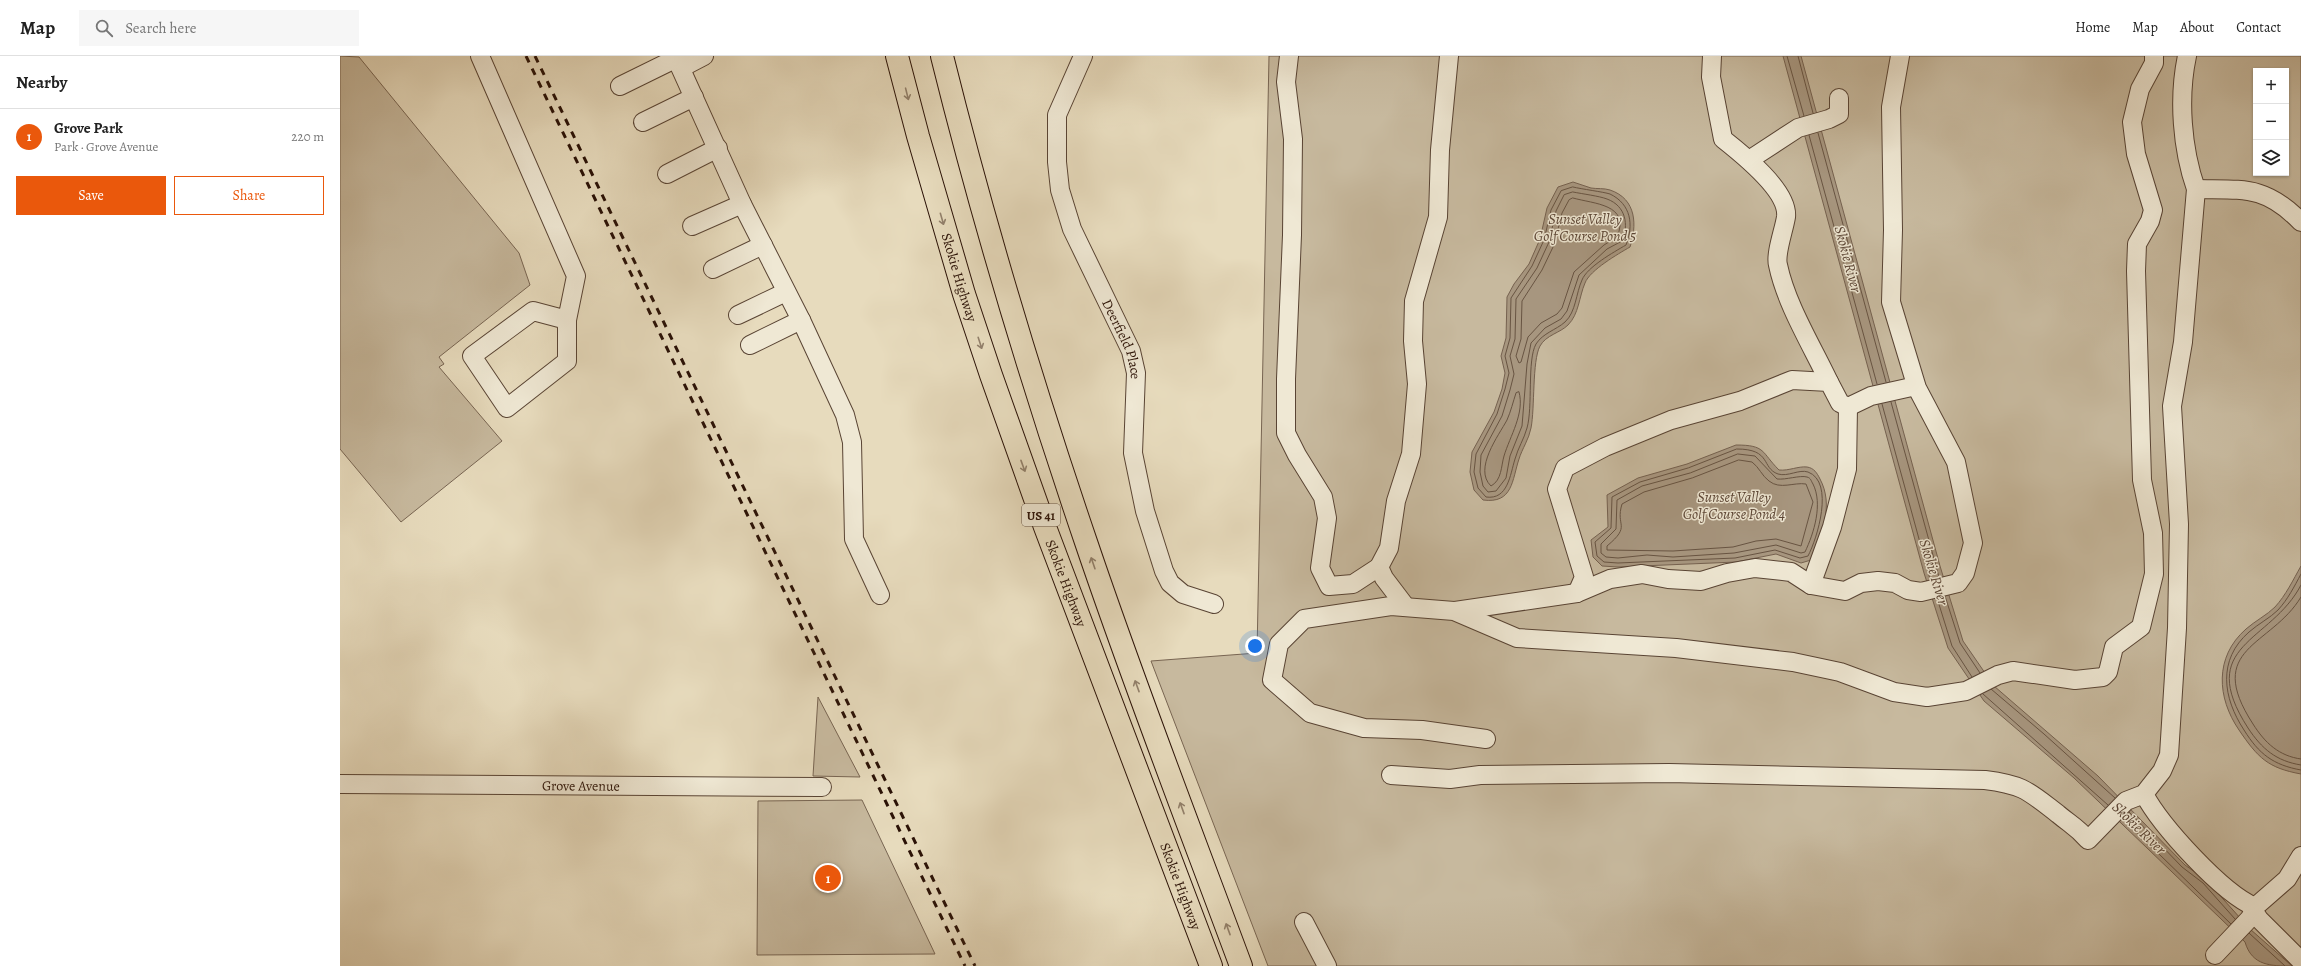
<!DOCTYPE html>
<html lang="en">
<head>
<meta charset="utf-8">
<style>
	body { margin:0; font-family:Alegreya,serif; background:#f6f6f6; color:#222 }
	.controls { position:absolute; right:12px; top:12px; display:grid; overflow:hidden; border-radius:0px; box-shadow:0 1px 3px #0004 }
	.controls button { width:36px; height:36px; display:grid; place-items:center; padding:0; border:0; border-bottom:1px solid #e0e0e0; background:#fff; color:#222; font:20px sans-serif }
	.you { position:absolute; left:915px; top:590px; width:14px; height:14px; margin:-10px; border:3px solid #fff; border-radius:50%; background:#1a73e8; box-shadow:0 0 0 6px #1a73e833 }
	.badge { display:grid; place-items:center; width:26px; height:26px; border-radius:50%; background:#ea580c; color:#fff; font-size:13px; font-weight:700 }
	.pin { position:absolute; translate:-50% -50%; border:2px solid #fff; box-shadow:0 1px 4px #0006 }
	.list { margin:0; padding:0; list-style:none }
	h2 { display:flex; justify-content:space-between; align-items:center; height:52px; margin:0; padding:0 16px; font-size:17px }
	h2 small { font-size:13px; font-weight:400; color:#767676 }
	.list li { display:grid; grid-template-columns:26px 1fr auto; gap:12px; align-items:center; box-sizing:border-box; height:56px; padding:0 16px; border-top:1px solid #e0e0e0 }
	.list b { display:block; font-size:15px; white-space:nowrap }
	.list p { margin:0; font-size:13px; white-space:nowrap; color:#767676 }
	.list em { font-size:13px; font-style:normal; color:#767676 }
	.actions { display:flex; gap:8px; padding:12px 16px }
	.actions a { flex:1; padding:9px 0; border:1px solid #ea580c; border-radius:0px; text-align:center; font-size:14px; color:#ea580c }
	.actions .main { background:#ea580c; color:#fff }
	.icon { flex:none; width:22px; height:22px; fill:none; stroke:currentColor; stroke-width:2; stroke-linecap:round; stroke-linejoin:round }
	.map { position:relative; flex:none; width:1961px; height:910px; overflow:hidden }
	header { display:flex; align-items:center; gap:24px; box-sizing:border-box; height:56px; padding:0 20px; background:#fff; border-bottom:1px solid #e0e0e0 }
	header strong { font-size:19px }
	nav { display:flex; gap:22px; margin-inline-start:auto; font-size:14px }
	.search { width:280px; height:36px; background:#f6f6f6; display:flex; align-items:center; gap:10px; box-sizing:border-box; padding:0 14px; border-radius:0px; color:#767676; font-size:15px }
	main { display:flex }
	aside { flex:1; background:#fff }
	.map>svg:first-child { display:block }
	.green { fill:#c7b99e; stroke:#786552; fill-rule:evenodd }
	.water { fill:#a7967f; stroke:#75614f }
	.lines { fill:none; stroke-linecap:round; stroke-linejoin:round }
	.shore { stroke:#685442; stroke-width:1 }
	.minor-casing { stroke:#594434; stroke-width:20 }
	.highway-casing { stroke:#2a1106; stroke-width:24 }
	.minor { stroke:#efe8d4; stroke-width:18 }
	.highway { stroke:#e7dbbd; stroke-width:22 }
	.rail { stroke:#2a1106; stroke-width:3; stroke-dasharray:7 7; stroke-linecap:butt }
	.oneway { stroke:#92806b }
	.labels { text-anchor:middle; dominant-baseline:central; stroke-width:3; stroke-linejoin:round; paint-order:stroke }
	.shield { fill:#efe8d4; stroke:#655244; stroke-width:1 }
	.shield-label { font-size:13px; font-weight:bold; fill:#2a1106 }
	.street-label { font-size:14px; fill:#2a1106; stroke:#efe8d4 }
	.water-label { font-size:15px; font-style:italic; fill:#5c4636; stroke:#efe8d4 }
</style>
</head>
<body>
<header>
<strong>Map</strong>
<div class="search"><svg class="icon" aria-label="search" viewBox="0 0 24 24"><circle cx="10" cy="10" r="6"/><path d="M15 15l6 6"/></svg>Search here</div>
<nav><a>Home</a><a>Map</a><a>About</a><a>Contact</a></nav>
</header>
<main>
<aside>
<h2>Nearby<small></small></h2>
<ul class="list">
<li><span class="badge">1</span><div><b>Grove Park</b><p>Park · Grove Avenue</p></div><em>220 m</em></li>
</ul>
<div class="actions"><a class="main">Save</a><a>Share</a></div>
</aside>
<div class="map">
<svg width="1961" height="910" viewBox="0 0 1961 910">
	<rect width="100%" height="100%" fill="#e7dbbd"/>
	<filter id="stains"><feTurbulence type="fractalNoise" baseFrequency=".005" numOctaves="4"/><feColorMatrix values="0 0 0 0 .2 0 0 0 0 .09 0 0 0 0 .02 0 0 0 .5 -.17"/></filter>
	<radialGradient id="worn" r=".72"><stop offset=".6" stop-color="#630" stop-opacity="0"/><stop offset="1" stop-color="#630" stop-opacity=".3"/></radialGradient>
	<!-- green -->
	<g class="green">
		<polygon points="0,0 19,1 179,197 190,229 99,301 104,308 99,311 162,385 61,466 0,393"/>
		<path d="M929,0h1032v910h-1033l-117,-305 106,-8zM1916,15h30v102h-30z"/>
		<polygon points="478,641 520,721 473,720"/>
		<polygon points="522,744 595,898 417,899 418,745"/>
	</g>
	<!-- water -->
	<g class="water">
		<path d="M1443,0h18l139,510 23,75 31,45 104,90 87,89 21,15 44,49 42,37c-21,0 -40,0 -47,-24l-171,-164 -90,-77 -36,-53 -24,-75z"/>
		<path d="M1233,126c6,2 12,4 18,6 6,1 13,0 19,2 27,9 27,36 20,57 -12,7 -40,23 -45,36 -6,14 -6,31 -17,42 -8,8 -22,10 -28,21 -8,15 -5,62 -9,82 -2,11 -9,21 -12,31 -7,21 -6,45 -36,41l-9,-10 -4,-18 2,-20 22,-40 8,-23 3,-16 -4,-17 5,-18 1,-41 7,-13 15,-20 11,-25 7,-31 11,-21z"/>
		<path d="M1396,389c30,0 25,7 43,25 10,1 19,-4 28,-3 7,1 10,6 13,12 14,26 2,55 -9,81l-10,3 -25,-9 -40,8 -118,5 -16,-1 -9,-9 -2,-17 17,-13 -1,-32 31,-17 49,-14z"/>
		<path d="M1961,510v208c-33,-6 -43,-16 -62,-44 -22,-32 -25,-73 7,-101 9,-8 21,-14 29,-22 11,-12 18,-27 26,-41z"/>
	</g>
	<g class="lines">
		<!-- shore -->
		<g class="shore">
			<polyline points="1447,0 1464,60"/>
			<polyline points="1458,0 1473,57"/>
			<polyline points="1478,77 1546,326"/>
			<polyline points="1469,79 1537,328"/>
			<path d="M1233,131c8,2 31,5 37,7 21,10 24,31 16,51 -12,7 -39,22 -44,35 -6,13 -6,32 -17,42 -9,8 -22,11 -29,22 -9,16 -3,63 -9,84 -3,11 -9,20 -12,31 -5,16 -7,41 -29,38l-8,-9 -4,-16 2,-18 21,-40 8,-25 4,-16 -4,-17 5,-18 1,-40 21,-32 12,-26 7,-30 10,-19z"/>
			<path d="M1233,136c10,2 26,4 34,7 19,7 22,26 15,42l-15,8 -28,26 -12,36 -6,8 -16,9 -14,15 -4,21 -5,62 -12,30 -4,22 -10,13 -8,1 -5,-6 -3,-14 1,-17 21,-39 8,-26 4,-16 -4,-18 5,-17 1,-40 21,-31 12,-26 7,-31 8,-16z"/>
			<path d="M1233,142c21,6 58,6 44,39l-13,8 -30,27 -12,36 -5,6 -16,9 -13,14 -7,25 -2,1 -3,-7 5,-17 1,-38 20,-31 12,-25 8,-32 7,-13z"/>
			<path d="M1179,336c6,21 -9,44 -15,64 -3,10 -2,24 -13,30 -18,-17 8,-51 16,-66 4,-9 6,-18 9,-27z"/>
			<polyline points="1551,346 1599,521"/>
			<polyline points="1542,348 1590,523"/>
			<path d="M1397,393c35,0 24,19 41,25 10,3 21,-5 30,-2 27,10 9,67 0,84l-8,2 -25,-8 -40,8 -117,5 -14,-1 -7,-6 -2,-14 16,-14 1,-31 28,-15 48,-14z"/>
			<path d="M1398,398l17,2 22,23c9,1 23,-4 30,-2 4,1 4,4 6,7 10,20 1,49 -8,68l-4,1 -25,-8 -42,8 -61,4 -26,-2 -29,3 -12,-1 -5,-4v-9l15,-15 1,-29 25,-14 48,-13z"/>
			<path d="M1399,404l13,2c7,5 10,14 17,19 11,9 25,1 37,3l7,18 -12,44 -25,-7 -20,2 -23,6 -60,4 -66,-1v-4c25,-21 8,-19 15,-42l22,-12 48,-14z"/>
			<path d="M1961,518c-7,13 -13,25 -23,36 -8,8 -20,14 -29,22 -32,28 -26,66 -5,98 15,24 29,35 57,40"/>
			<path d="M1961,529c-30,58 -107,59 -53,143 14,21 28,33 53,37"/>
			<polyline points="1605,540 1620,587 1640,617"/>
			<path d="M1961,541c-30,50 -98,50 -48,127 12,19 26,32 48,35"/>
			<polyline points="1597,542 1612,590 1632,621"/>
			<polyline points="1651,633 1704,678 1775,742"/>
			<polyline points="1643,638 1768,749"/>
			<polyline points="1789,756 1842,811 1863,827 1895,863"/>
			<polyline points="1783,763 1891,868"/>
			<polyline points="1909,877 1945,910"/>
		</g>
		<defs>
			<g id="minor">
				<polyline points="140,0 236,220 227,264 227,305 167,352 132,300 193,255 227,264"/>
				<polyline points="335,0 402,148 461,264 505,359 512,386 514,483 540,539"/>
				<path id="s1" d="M743,0l-26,59v47l3,28 12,39 59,122 5,22 -3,80 12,58 19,60 6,12 13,11 31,10"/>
				<polyline points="949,0 946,26 953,83 952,179 946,323 946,377 957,399 983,441 987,462 980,512 989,530 1013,528 1039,511 1049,492 1056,445 1071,398 1077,328 1073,285 1074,245 1098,161 1100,94 1109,0"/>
				<path d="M1372,0l-1,21 12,62c19,15 66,52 63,78 -2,13 -11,37 -8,48 8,39 34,81 51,117"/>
				<polyline points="341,12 364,0"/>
				<polyline points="280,30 337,2"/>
				<polyline points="303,66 354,41"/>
				<polyline points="1409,104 1458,72 1489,63 1499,58 1499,42"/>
				<polyline points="327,118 378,92"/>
				<path d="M1856,133c48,1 69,-4 105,33"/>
				<polyline points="352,170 402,148"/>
				<polyline points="373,213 423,189"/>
				<polyline points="398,259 446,236"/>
				<polyline points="410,289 461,264"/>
				<polyline points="1039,511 1044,522 1066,551"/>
				<polyline points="1471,529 1492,471 1507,413 1508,351"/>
				<polyline points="1237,537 1244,521 1217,433 1225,412 1265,391 1331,364 1400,345 1452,324 1489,326 1500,347 1508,351 1531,340 1576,330"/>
				<polyline points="1115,555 1237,537 1270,523 1302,518 1328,523 1361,525 1387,517 1415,512 1451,516 1471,529 1505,535 1521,527 1538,525 1555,527 1568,534 1581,536 1618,527 1625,517 1633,487 1616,406 1577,332 1551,246 1553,174 1551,51 1560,0"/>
				<polyline points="1146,683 1082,674 1024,672 970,657 932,624 939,588 964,563 1051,550 1114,555 1177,582 1336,592 1453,606 1500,616 1554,636 1587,641 1626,635 1658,619 1673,615 1735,624 1763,621 1768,616 1774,591 1801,571 1814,518 1813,477 1802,424 1796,215 1797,188 1810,165 1813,154 1796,98 1792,66 1800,33 1814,7 1814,0"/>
				<path d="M1051,719l59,4 30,-4 189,-2 316,7c39,5 43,11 73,34 13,11 18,12 30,26l38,-39 18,-7 18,-23 7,-16 8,-127 2,-104 -7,-118 11,-64 13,-153c-14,-40 -18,-91 -9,-133"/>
				<path id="s2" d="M0,728l482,3"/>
				<path d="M1804,738c17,32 78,99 111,113l-5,11 -35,37"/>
				<polyline points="1961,800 1947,823 1915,851 1915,857 1919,863 1961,905"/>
				<polyline points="964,866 987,910"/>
			</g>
			<g id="highway">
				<path id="s3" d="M557,0l21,80 46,158 27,81 54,152 166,439"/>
				<path d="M602,0c41,165 90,328 145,489 48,142 102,281 154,421"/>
			</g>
		</defs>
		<!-- minor casing -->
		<use href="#minor" class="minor-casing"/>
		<!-- highway casing -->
		<use href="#highway" class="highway-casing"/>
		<!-- minor -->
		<use href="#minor" class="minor"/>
		<!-- highway -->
		<use href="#highway" class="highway"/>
		<!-- rail -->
		<g class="rail">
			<polyline points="186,0 625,910"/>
			<polyline points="195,0 635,910"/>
		</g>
	</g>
	<!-- one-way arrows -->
	<defs><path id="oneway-shaft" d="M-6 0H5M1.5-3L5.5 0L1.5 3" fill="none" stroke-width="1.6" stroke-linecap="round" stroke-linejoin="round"/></defs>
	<g class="oneway">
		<use href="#oneway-shaft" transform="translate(567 38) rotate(76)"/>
		<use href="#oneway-shaft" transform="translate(602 163) rotate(74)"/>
		<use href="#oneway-shaft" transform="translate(640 287) rotate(72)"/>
		<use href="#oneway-shaft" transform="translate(683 410) rotate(70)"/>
		<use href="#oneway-shaft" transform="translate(753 507) rotate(-109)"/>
		<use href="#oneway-shaft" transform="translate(797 630) rotate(-110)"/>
		<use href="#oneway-shaft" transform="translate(842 752) rotate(-110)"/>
		<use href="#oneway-shaft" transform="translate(888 873) rotate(-110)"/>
	</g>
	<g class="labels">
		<!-- shield labels -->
		<rect class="shield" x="682" y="448" width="38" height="22" rx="3"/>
		<g class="shield-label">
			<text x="701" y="459">US 41</text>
		</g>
		<!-- street labels -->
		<g class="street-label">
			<text stroke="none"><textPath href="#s3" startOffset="230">Skokie Highway</textPath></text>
			<text stroke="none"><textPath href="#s1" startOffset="302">Deerfield Place</textPath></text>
			<text stroke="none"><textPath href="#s3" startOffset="554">Skokie Highway</textPath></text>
			<text stroke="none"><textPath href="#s2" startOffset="241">Grove Avenue</textPath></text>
			<text stroke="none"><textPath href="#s3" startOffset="878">Skokie Highway</textPath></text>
		</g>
		<!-- water labels -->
		<g class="water-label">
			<text x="1245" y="163">Sunset Valley<tspan x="1245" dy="17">Golf Course Pond 5</tspan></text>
			<text transform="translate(1508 203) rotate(75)">Skokie River</text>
			<text x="1394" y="441">Sunset Valley<tspan x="1394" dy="17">Golf Course Pond 4</tspan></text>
			<text transform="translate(1594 516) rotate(73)">Skokie River</text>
			<text transform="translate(1799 772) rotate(44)">Skokie River</text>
		</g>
	</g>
	<rect width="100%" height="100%" filter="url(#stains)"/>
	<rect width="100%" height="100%" fill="url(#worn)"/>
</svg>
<div class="controls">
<button>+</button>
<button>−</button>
<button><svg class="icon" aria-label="layers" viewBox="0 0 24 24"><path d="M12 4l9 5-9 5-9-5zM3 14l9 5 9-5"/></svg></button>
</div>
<div class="you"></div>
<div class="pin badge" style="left:488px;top:822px">1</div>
</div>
</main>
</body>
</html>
